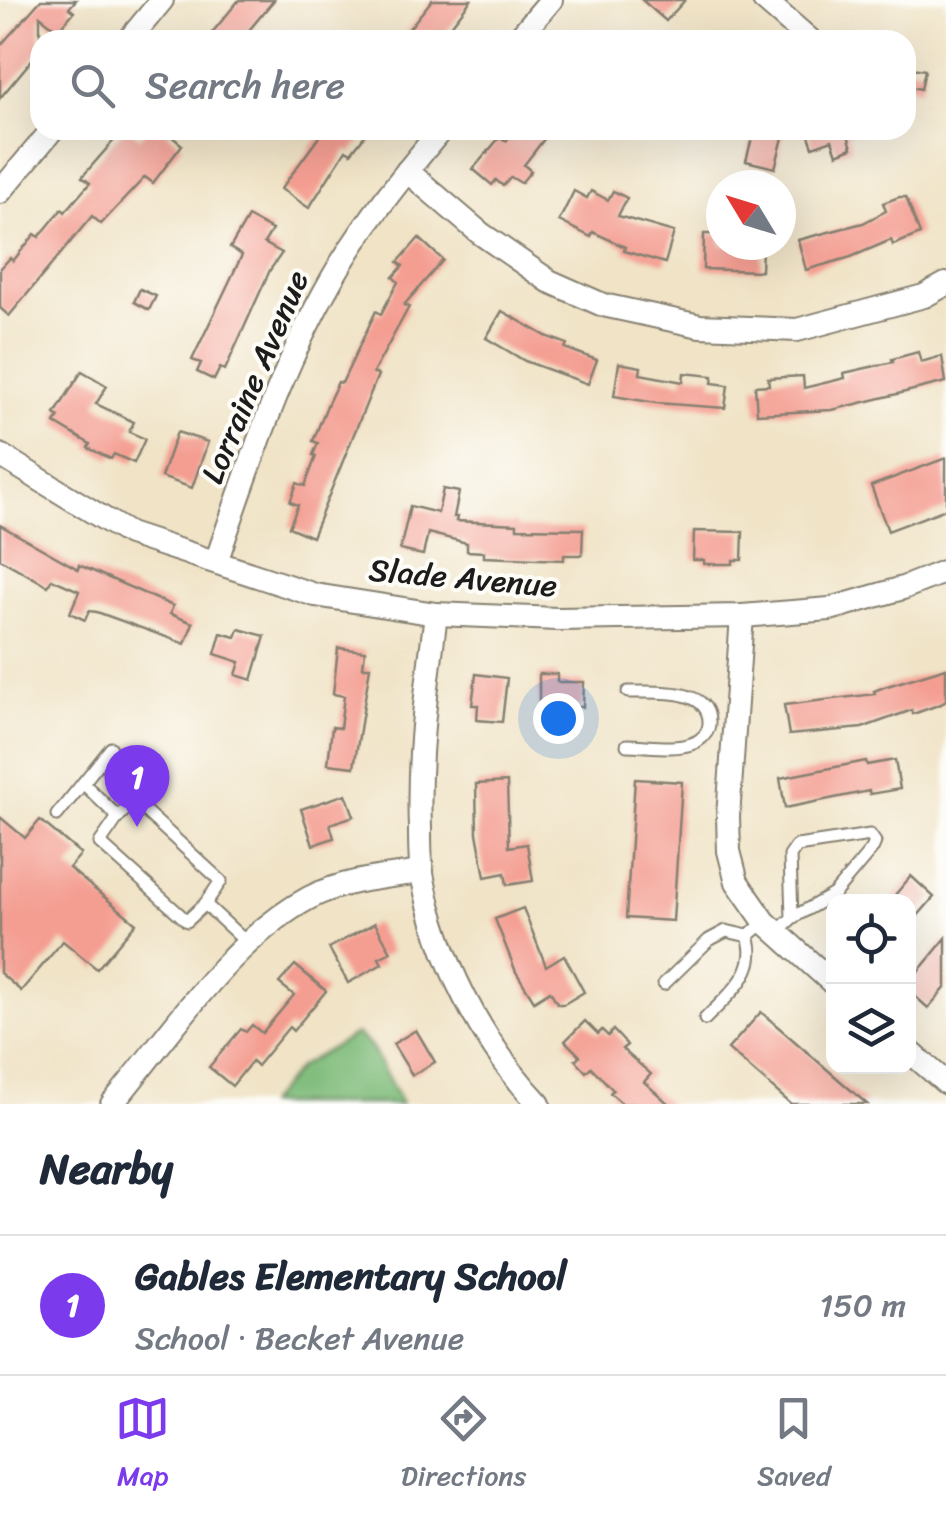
<!DOCTYPE html>
<html lang="en">
<head>
<meta charset="utf-8">
<style>
	body { margin:0; font-family:Sriracha,sans-serif; background:#f2f2f3; color:#1f2937 }
	.controls { position:absolute; right:30px; bottom:30px; display:grid; overflow:hidden; border-radius:20px; box-shadow:0 10px 40px #0002 }
	.controls button { width:90px; height:90px; display:grid; place-items:center; padding:0; border:0; border-bottom:2px solid #e0e1e3; background:#fff; color:#1f2937; font:50px sans-serif }
	.compass { position:absolute; left:706px; top:170px; width:90px; height:90px; border-radius:50%; background:#fff; box-shadow:0 10px 40px #0002; rotate:308deg }
	.you { position:absolute; left:558px; top:718px; width:35px; height:35px; margin:-25px; border:8px solid #fff; border-radius:50%; background:#1a73e8; box-shadow:0 0 0 15px #1a73e833 }
	.badge { display:grid; place-items:center; width:65px; height:65px; border-radius:50%; background:#7c3aed; color:#fff; font-size:32px; font-weight:700 }
	.pin { position:absolute; translate:-50% -82px; filter:drop-shadow(0 2px 5px #0008) }
	.pin::after { content:''; position:absolute; top:52px; width:35px; height:30px; background:inherit; clip-path:polygon(0 0,100% 0,50% 100%) }
	.list { margin:0; padding:0; list-style:none }
	h2 { display:flex; justify-content:space-between; align-items:center; height:130px; margin:0; padding:0 40px; font-size:42px }
	h2 small { font-size:32px; font-weight:400; color:#747a83 }
	.list li { display:grid; grid-template-columns:65px 1fr auto; gap:30px; align-items:center; box-sizing:border-box; height:140px; padding:0 40px; border-top:2px solid #e0e1e3 }
	.list b { display:block; font-size:38px; white-space:nowrap }
	.list p { margin:0; font-size:32px; white-space:nowrap; color:#747a83 }
	.list em { font-size:32px; font-style:normal; color:#747a83 }
	.icon { flex:none; width:55px; height:55px; fill:none; stroke:currentColor; stroke-width:2; stroke-linecap:round; stroke-linejoin:round }
	.map { position:relative; flex:none; width:946px; height:1104px; overflow:hidden }
	.search { position:absolute; background:#fff; box-shadow:0 10px 40px #0002; left:30px; right:30px; top:30px; height:110px; display:flex; align-items:center; gap:25px; box-sizing:border-box; padding:0 35px; border-radius:30px; color:#747a83; font-size:38px }
	.sheet { height:270px; background:#fff }
	nav { display:flex; justify-content:space-around; align-items:center; box-sizing:border-box; height:140px; border-top:2px solid #e0e1e3; background:#fff; font-size:28px; color:#747a83 }
	nav a { display:grid; justify-items:center; gap:5px }
	nav .on { color:#7c3aed }
	.map>svg:first-child { display:block }
	.forest { fill:#7fbc7a; stroke:#4e6c4b; stroke-width:2.5 }
	.building { fill:#f49e92 }
	.lines { fill:none; stroke-linecap:round; stroke-linejoin:round }
	.service-casing { stroke:#868071; stroke-width:15 }
	.minor-casing { stroke:#868071; stroke-width:26 }
	.service { stroke:#fff; stroke-width:11 }
	.minor { stroke:#fff; stroke-width:22 }
	.labels { text-anchor:middle; dominant-baseline:central; stroke-width:8; stroke-linejoin:round; paint-order:stroke }
	.street-label { font-size:32px; fill:#1c1c1c; stroke:#fdfcf7 }
</style>
</head>
<body>
<div class="map">
<svg width="946" height="1104" viewBox="0 0 946 1104">
	<rect width="100%" height="100%" fill="#fdfcf7"/>
	<filter id="ink" filterUnits="userSpaceOnUse"><feTurbulence type="fractalNoise" baseFrequency=".01" numOctaves="2"/><feDisplacementMap in="SourceGraphic" scale="20" xChannelSelector="R" yChannelSelector="G"/><feConvolveMatrix kernelMatrix="1 2 1 2 8 2 1 2 1" color-interpolation-filters="sRGB"/></filter>
	<filter id="wash" filterUnits="userSpaceOnUse"><feTurbulence type="fractalNoise" baseFrequency=".0048" numOctaves="4" result="noise"/><feDisplacementMap in="SourceGraphic" scale="40" xChannelSelector="R" yChannelSelector="G"/><feGaussianBlur stdDeviation="2.25" result="paint"/><feColorMatrix in="noise" values="0 0 0 0 0 0 0 0 0 0 0 0 0 0 0 0 0 1.4 0 .05"/><feComposite in="paint" operator="in"/></filter>
	<g filter="url(#wash)">
		<rect width="100%" height="100%" fill="#f0e3c6"/>
		<!-- forest -->
		<polygon class="forest" points="356,1034 370,1045 402,1104 267,1104 299,1067"/>
		<g id="blocks">
			<!-- building -->
			<g class="building">
				<polygon points="41,0 76,0 69,8 74,12 58,30 40,16 40,50 0,98 0,46"/>
				<polygon points="239,0 274,0 241,40 206,40"/>
				<polygon points="432,0 471,0 440,40 400,40"/>
				<polygon points="642,0 685,0 666,21"/>
				<polygon points="906,67 925,70 921,89 906,86"/>
				<polygon points="123,130 131,130 140,138 146,130 164,130 182,145 153,183 145,177 101,224 92,216 9,316 0,308 0,269 10,258 13,261 35,234 39,237 62,209 65,212 90,183 82,177"/>
				<polygon points="324,130 369,130 351,153 346,150 309,208 281,189"/>
				<polygon points="515,130 551,130 524,165 531,171 521,183 511,177 503,186 496,180 492,185 473,169 500,137 506,141"/>
				<polygon points="754,130 785,130 775,168 746,161"/>
				<polygon points="807,130 854,130 848,135 852,148 837,154 832,140 813,147"/>
				<polygon points="574,191 587,198 591,191 608,200 613,191 627,198 618,216 674,232 665,263 624,251 625,247 593,232 591,237 559,221"/>
				<polygon points="899,197 906,197 920,234 893,245 891,240 851,257 806,270 798,240 863,223 886,211 883,203"/>
				<polygon points="248,217 272,230 264,243 282,253 270,270 225,370 220,368 214,380 197,372 201,363 192,360 242,255 230,248"/>
				<polygon points="704,234 721,234 721,245 752,245 752,249 762,249 761,271 703,269"/>
				<polygon points="419,238 443,260 404,305 409,307 373,373 378,375 312,537 289,527 298,505 290,502 297,483 305,486 316,456 313,455 318,443 313,441 328,403 338,382 342,383 376,311 381,314 398,282 393,277 403,266 398,262"/>
				<polygon points="140,289 156,296 149,310 134,302"/>
				<polygon points="502,311 546,336 567,344 565,348 597,360 588,384 525,361 486,338"/>
				<polygon points="918,352 921,362 942,356 946,382 832,410 757,414 755,386 769,385 768,378 803,376 804,388 845,378 844,373 893,362 892,359"/>
				<polygon points="619,363 641,367 640,374 683,382 684,373 713,376 712,383 728,385 725,408 656,403 614,396"/>
				<polygon points="82,371 107,386 96,404 134,422 129,432 145,439 134,463 114,454 111,459 88,448 90,444 55,423 59,417 55,414"/>
				<polygon points="177,432 208,442 192,488 161,477"/>
				<polygon points="946,458 946,509 888,531 871,486"/>
				<polygon points="443,489 459,492 454,517 457,517 456,521 517,524 517,528 583,529 582,555 564,555 564,560 484,557 484,552 467,551 467,543 428,533 423,555 400,550 410,506 438,513"/>
				<polygon points="0,525 78,569 79,565 173,606 170,614 193,623 185,644 97,612 89,611 85,620 70,613 79,591 52,579 48,586 0,559"/>
				<polygon points="694,531 743,532 742,560 733,560 733,564 704,564 704,560 693,560"/>
				<polygon points="239,629 265,636 252,680 236,675 240,662 215,654 221,633 236,637"/>
				<polygon points="338,648 365,651 363,667 370,667 354,767 328,764 332,727 340,728 344,696 333,694"/>
				<polygon points="946,668 946,701 941,704 913,714 912,710 862,728 789,735 784,705 875,694 874,691 884,687"/>
				<polygon points="476,674 507,678 502,722 477,720 478,705 472,705"/>
				<polygon points="539,674 557,674 557,682 584,682 583,707 539,707"/>
				<polygon points="895,760 900,789 870,794 869,791 785,808 780,778 866,761 867,765"/>
				<polygon points="635,779 682,782 673,921 626,918"/>
				<polygon points="507,782 509,847 527,844 533,881 507,885 505,873 485,877 477,833 476,784"/>
				<polygon points="346,794 354,816 330,824 334,838 313,845 301,809"/>
				<polygon points="0,817 25,838 40,820 81,854 69,868 136,923 97,969 63,941 21,991 0,973"/>
				<polygon points="911,876 934,897 908,927 908,902 889,902"/>
				<polygon points="523,908 546,966 564,955 584,992 564,1004 558,1004 550,991 534,1001 516,972 495,919"/>
				<polygon points="375,923 391,952 379,958 382,964 348,983 329,948"/>
				<polygon points="946,938 946,987 928,1008 908,990 908,984"/>
				<polygon points="295,965 326,991 293,1031 289,1027 257,1066 252,1061 232,1086 209,1067 241,1029 246,1032 252,1025 262,1033 294,995 279,983"/>
				<polygon points="761,1012 867,1104 791,1104 728,1049"/>
				<polygon points="585,1021 598,1034 602,1030 608,1036 613,1030 627,1045 622,1049 651,1074 644,1082 669,1104 623,1104 610,1093 613,1090 591,1067 586,1072 575,1060 580,1056 565,1041"/>
				<polygon points="416,1030 435,1062 412,1075 393,1044"/>
			</g>
		</g>
	</g>
	<g filter="url(#ink)">
		<use href="#blocks" fill-opacity="0" stroke="#868071" stroke-width="2.5"/>
		<g class="lines">
			<defs>
				<g id="service">
					<path d="M627,745c19,0 47,5 64,-1 10,-3 19,-12 18,-23 -1,-35 -57,-28 -81,-29"/>
					<polyline points="111,748 83,783 118,817"/>
					<polygon points="134,801 221,881 205,904 187,921 100,843 118,817"/>
					<polyline points="57,815 83,783"/>
					<polyline points="205,904 247,943"/>
					<polyline points="776,933 792,918 834,894 872,849 875,842 870,835 797,846 790,856 792,918"/>
					<polyline points="664,984 709,940 726,931 748,936 765,922"/>
					<path d="M705,1019c22,-23 56,-47 43,-83"/>
				</g>
				<g id="minor">
					<polyline points="764,0 810,40"/>
					<polyline points="129,40 162,0"/>
					<polyline points="517,40 551,0"/>
					<polyline points="407,171 480,233 549,281 603,305 700,326 797,330 924,296 946,284"/>
					<polyline points="0,192 52,130"/>
					<polyline points="0,455 129,534 315,595 436,614 557,619 742,616 830,609 903,588 946,571"/>
					<path d="M216,562c35,-101 68,-204 124,-297 29,-48 65,-92 101,-135"/>
					<path d="M436,614c-9,71 -19,142 -16,214 0,15 0,32 2,46 16,84 58,167 117,230"/>
					<polyline points="742,616 728,817 729,851 737,882 765,922 834,984"/>
					<polyline points="908,1050 946,1083"/>
					<path d="M112,1104c58,-69 117,-163 197,-206 35,-18 75,-21 113,-26"/>
				</g>
			</defs>
			<!-- service casing -->
			<use href="#service" class="service-casing"/>
			<!-- minor casing -->
			<use href="#minor" class="minor-casing"/>
			<!-- service -->
			<use href="#service" class="service"/>
			<!-- minor -->
			<use href="#minor" class="minor"/>
		</g>
	</g>
	<g class="labels">
		<!-- street labels -->
		<g class="street-label">
			<text transform="translate(255 377) rotate(-67)">Lorraine Avenue</text>
			<text transform="translate(463 578) rotate(5)">Slade Avenue</text>
		</g>
	</g>
</svg>
<div class="controls">
<button><svg class="icon" aria-label="locate" viewBox="0 0 24 24"><circle cx="12" cy="12" r="6"/><path d="M12 2v4M12 18v4M2 12h4M18 12h4"/></svg></button>
<button><svg class="icon" aria-label="layers" viewBox="0 0 24 24"><path d="M12 4l9 5-9 5-9-5zM3 14l9 5 9-5"/></svg></button>
</div>
<svg class="compass" viewBox="-18 -18 36 36"><path d="M0-13l5 13h-10z" fill="#e53935"/><path d="M0 13l5-13h-10z" fill="#747a83"/></svg>
<div class="you"></div>
<div class="pin badge" style="left:137px;top:827px">1</div>
<div class="search"><svg class="icon" aria-label="search" viewBox="0 0 24 24"><circle cx="10" cy="10" r="6"/><path d="M15 15l6 6"/></svg>Search here</div>
</div>
<section class="sheet">
<h2>Nearby<small></small></h2>
<ul class="list">
<li><span class="badge">1</span><div><b>Gables Elementary School</b><p>School · Becket Avenue</p></div><em>150 m</em></li>
</ul>
</section>
<nav>
<a class="on"><svg class="icon" aria-label="map" viewBox="0 0 24 24"><path d="M3 6l6-2 6 2 6-2v14l-6 2-6-2-6 2zM9 4v14M15 6v14"/></svg>Map</a>
<a><svg class="icon" aria-label="directions" viewBox="0 0 24 24"><path d="M12 3l9 9-9 9-9-9zM9 14v-3h6M13 9l2 2-2 2"/></svg>Directions</a>
<a><svg class="icon" aria-label="saved" viewBox="0 0 24 24"><path d="M7 4h10v16l-5-4-5 4z"/></svg>Saved</a>
</nav>
</body>
</html>
